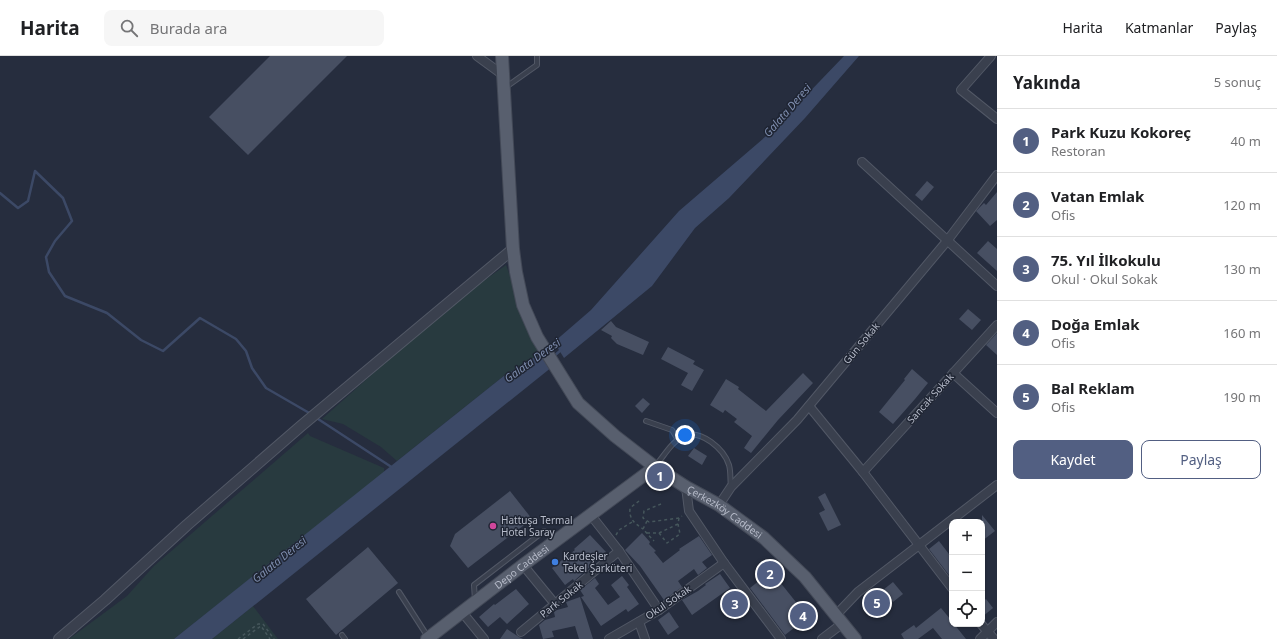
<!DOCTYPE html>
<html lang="tr">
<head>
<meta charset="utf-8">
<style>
	body { margin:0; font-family:"Noto Sans",sans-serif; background:#f6f6f6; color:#202124 }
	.controls { position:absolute; right:12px; bottom:12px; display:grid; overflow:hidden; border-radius:8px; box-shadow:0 1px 3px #0004 }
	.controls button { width:36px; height:36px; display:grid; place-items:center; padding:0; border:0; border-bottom:1px solid #e0e0e0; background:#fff; color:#202124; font:20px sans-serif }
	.you { position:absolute; left:685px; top:379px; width:14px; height:14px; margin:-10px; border:3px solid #fff; border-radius:50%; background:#1a73e8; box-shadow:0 0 0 6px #1a73e833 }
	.badge { display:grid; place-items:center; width:26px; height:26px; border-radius:50%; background:#525f82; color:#fff; font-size:13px; font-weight:700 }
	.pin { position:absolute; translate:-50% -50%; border:2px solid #fff; box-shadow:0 1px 4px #0006 }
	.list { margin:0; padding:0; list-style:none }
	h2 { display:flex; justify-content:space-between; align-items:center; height:52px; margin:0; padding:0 16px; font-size:17px }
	h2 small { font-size:13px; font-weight:400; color:#757577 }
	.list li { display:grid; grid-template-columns:26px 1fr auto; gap:12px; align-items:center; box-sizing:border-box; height:64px; padding:0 16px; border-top:1px solid #e0e0e0 }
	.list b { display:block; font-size:15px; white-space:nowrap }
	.list p { margin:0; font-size:13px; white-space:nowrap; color:#757577 }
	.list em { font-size:13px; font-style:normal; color:#757577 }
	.actions { display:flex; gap:8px; padding:12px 16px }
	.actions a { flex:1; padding:9px 0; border:1px solid #525f82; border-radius:8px; text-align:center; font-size:14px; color:#525f82 }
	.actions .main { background:#525f82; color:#fff }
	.icon { flex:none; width:22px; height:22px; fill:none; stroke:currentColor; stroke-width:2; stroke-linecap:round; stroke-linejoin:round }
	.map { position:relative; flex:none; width:997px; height:583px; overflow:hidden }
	header { display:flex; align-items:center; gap:24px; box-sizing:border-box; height:56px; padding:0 20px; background:#fff; border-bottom:1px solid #e0e0e0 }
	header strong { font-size:19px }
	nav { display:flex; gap:22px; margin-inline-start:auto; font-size:14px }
	.search { width:280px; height:36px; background:#f6f6f6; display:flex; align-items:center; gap:10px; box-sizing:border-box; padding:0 14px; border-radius:8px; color:#757577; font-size:15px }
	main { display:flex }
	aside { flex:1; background:#fff }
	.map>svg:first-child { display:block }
	.green { fill:#283a3f }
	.water { fill:#3c4966 }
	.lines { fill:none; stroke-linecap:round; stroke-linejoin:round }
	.stream { stroke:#3c4966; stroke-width:2.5 }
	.building { fill:#474f62 }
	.service-casing { stroke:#525866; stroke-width:6 }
	.minor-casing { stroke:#525866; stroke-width:10 }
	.tertiary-casing { stroke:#525866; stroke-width:12 }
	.primary-casing { stroke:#434957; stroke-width:14 }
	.path { stroke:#46575c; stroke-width:1.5; stroke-dasharray:3 3; stroke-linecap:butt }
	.service { stroke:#3a404e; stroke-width:4 }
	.minor { stroke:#3a404e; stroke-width:8 }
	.tertiary { stroke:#3a404e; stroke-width:10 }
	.primary { stroke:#585f6e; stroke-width:12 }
	.hotel-dot { fill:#d1479c; stroke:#1f2533; stroke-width:1.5 }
	.shop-dot { fill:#3f7fe0; stroke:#1f2533; stroke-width:1.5 }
	.labels { text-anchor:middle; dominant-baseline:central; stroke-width:3; stroke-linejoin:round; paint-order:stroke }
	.street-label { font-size:10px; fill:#b6bbc9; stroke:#1f2533 }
	.poi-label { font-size:10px; fill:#b6bbc9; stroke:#1f2533; text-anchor:start }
	.water-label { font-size:11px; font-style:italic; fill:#7f8eaf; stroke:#1f2533 }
</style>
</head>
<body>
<header>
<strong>Harita</strong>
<div class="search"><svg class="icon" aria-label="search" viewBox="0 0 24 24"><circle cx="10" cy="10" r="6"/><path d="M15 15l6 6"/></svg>Burada ara</div>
<nav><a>Harita</a><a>Katmanlar</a><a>Paylaş</a></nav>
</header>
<main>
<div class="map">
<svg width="997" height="583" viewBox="0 0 997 583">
	<rect width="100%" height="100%" fill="#262d3e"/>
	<!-- green -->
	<g class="green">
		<polygon points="506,209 527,266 543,296 505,319 397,405 381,391 343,368 322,363 451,248"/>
		<polygon points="308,377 310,380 384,412 384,417 174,583 69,583 127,540 154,510"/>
		<polygon points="253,550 278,583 212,583"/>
	</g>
	<!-- water -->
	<g class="water">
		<polygon points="844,0 859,0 805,62 729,142 695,172 652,230 564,302 554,286 591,254 679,155 772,75"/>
		<polygon points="543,296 552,311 212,583 174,583 505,319"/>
	</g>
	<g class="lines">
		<!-- stream -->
		<g class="stream">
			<polyline points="0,137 18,152 28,145 35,115 63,142 72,165 55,185 46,201 49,216 65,240 107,257 141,284 163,295 200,262 236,283 246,295 252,312 266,332 311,358"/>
			<polyline points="553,301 561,294"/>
			<polyline points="315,361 393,412"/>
		</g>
	</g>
	<!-- building -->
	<g class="building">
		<polygon points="270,0 347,0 248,99 209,61"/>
		<polygon points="927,125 934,131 922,145 915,139"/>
		<polygon points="997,136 997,164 990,170 976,155 984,147 986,149"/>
		<polygon points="988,185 997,193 997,215 977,197"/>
		<polygon points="968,253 981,264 972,274 959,263"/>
		<polygon points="611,265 616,271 649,286 643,299 617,288 611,282 612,280 601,274"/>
		<polygon points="997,277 997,299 986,289"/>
		<polygon points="668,291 695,305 693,308 704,314 692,335 681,329 688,317 661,303"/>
		<polygon points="912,313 928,327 915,343 893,368 879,356 905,324 904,323"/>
		<polygon points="803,317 813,327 778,364 751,397 744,392 752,380 734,366 737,363 725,354 723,357 710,349 726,323 739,331 738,333 766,355"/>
		<polygon points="643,342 650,348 642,357 635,350"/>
		<polygon points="694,392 707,400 702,409 688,400"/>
		<polygon points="510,435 532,463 468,512 450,490 455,478"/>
		<polygon points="825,437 841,469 828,475 819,457 825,454 818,441"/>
		<polygon points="982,459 995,475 982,485"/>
		<polygon points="642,477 650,486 649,488 656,495 654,496 663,507 680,494 679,493 699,480 712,499 702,506 707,512 698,519 694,513 678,525 682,531 664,544 640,510 625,494"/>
		<polygon points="590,479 606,496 574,525 573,523 565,529 552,512 575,494 574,493"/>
		<polygon points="939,485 952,502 952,523 929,493"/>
		<polygon points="368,491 398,527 336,579 306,543"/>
		<polygon points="771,515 808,561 785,579 750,532"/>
		<polygon points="720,518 730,532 692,559 682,544 698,535 706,529 705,528"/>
		<polygon points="622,520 629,529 627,531 639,548 628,556 626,553 601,570 581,541 584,540 580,534 595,522 599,528 595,532 608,549 620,541 611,529"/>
		<polygon points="893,526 903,538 893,546 883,534"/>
		<polygon points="516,533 529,548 507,568 500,561 488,571 479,561 494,548 495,549"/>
		<polygon points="580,541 593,583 579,583 575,570 552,575 554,581 543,583 539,569 545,564 555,561 554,556 557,554 568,551 566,546"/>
		<polygon points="986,543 993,552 982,561 982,546"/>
		<polygon points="941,552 951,564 952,568 954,568 966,583 942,583 933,572 918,583 904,583 901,578 914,569 916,572"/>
		<polygon points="669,556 679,571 668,579 658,564"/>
		<polygon points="507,573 519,581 523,583 500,583"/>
	</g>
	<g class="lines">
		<defs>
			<g id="service">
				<polyline points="506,31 537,9 537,0"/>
				<polyline points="646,365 672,374 678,384"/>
				<path d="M656,409c8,-9 16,-24 28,-29 17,-7 40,13 45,29 2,7 1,15 2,22"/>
				<polyline points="399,536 428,581"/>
				<polyline points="475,544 474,529 544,475 557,481"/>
				<polyline points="342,579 345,583"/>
			</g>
			<g id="minor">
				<polyline points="477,0 503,19"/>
				<polyline points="991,0 961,34 997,63"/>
				<polyline points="862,106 997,230"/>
				<polyline points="953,317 997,357"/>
				<polyline points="809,350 863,416 952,532"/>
				<polyline points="863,416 997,269"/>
				<polyline points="686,431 689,455 724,507 781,583"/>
				<polyline points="719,449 731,431 797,364 947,185 997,119"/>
				<polyline points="590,458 619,495 659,554"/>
				<polyline points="523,509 555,548"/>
				<polyline points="462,556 484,583"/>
				<polyline points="836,559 858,536 997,429"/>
				<polyline points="639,566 645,583"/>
				<polyline points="981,568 994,583"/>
				<polyline points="521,576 619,495"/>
				<polyline points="609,583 659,554 724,507"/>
				<polyline points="822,583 843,567"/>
				<polyline points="980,583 997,566"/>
			</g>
			<polyline id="tertiary" points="59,583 105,544 187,469 301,370 513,193"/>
			<g id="primary">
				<path id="s1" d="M502,0l11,193 3,23 7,33 14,32 41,66 37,33 40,31 31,20 33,18 45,33 41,39 50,62"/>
				<path id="s2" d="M427,583l96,-74 132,-98"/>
			</g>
		</defs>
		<!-- service casing -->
		<use href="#service" class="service-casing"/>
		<!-- minor casing -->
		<use href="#minor" class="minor-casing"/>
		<!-- tertiary casing -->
		<use href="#tertiary" class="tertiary-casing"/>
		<!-- primary casing -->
		<use href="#primary" class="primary-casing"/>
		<!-- path -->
		<g class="path">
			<path d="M639,445l-9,7c-1,11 4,15 13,21"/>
			<polyline points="661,448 644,455 643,462 649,466 679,462 682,460"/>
			<polyline points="647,465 643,473 654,485"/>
			<polyline points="647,477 659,477 678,468 679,462"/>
			<polyline points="659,477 667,487 680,478 678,468"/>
			<polyline points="616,479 619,474 632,466"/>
			<polyline points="238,583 258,568 263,568 274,583"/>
			<polyline points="243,583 261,570 270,583"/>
		</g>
		<!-- service -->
		<use href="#service" class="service"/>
		<!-- minor -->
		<use href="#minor" class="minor"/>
		<!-- tertiary -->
		<use href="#tertiary" class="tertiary"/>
		<!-- primary -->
		<use href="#primary" class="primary"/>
	</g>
	<!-- markers -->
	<circle class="hotel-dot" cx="493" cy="470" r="4"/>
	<circle class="shop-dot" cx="555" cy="506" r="4"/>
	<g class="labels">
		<!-- street labels -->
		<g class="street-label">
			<text transform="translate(861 287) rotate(-50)">Gün Sokak</text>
			<text transform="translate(930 342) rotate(-48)">Sancak Sokak</text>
			<text stroke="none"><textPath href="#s1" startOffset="546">Çerkezköy Caddesi</textPath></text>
			<text stroke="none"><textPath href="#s2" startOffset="119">Depo Caddesi</textPath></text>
			<text transform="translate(561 543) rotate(-39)">Park Sokak</text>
			<text transform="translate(668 546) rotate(-34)">Okul Sokak</text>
		</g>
		<!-- poi labels -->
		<g class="poi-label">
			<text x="501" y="464">Hattuşa Termal<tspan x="501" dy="12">Hotel Saray</tspan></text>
			<text x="563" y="500">Kardeşler<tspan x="563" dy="12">Tekel Şarküteri</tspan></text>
		</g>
		<!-- water labels -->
		<g class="water-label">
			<text transform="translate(787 54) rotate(-49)">Galata Deresi</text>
			<text transform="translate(532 304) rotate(-36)">Galata Deresi</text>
			<text transform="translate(279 503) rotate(-39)">Galata Deresi</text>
		</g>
	</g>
</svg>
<div class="controls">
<button>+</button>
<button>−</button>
<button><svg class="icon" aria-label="locate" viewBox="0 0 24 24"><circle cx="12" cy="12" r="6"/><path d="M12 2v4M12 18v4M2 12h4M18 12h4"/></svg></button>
</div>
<div class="you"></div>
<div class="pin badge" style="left:660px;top:420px">1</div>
<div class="pin badge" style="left:770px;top:518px">2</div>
<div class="pin badge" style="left:735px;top:548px">3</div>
<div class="pin badge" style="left:803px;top:560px">4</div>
<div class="pin badge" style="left:877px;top:547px">5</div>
</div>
<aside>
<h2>Yakında<small>5 sonuç</small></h2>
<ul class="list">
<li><span class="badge">1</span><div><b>Park Kuzu Kokoreç</b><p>Restoran</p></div><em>40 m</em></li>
<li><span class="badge">2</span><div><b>Vatan Emlak</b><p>Ofis</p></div><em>120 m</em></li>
<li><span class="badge">3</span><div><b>75. Yıl İlkokulu</b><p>Okul · Okul Sokak</p></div><em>130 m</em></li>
<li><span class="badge">4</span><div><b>Doğa Emlak</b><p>Ofis</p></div><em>160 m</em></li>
<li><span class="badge">5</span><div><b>Bal Reklam</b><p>Ofis</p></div><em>190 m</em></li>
</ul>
<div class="actions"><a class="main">Kaydet</a><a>Paylaş</a></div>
</aside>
</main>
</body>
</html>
